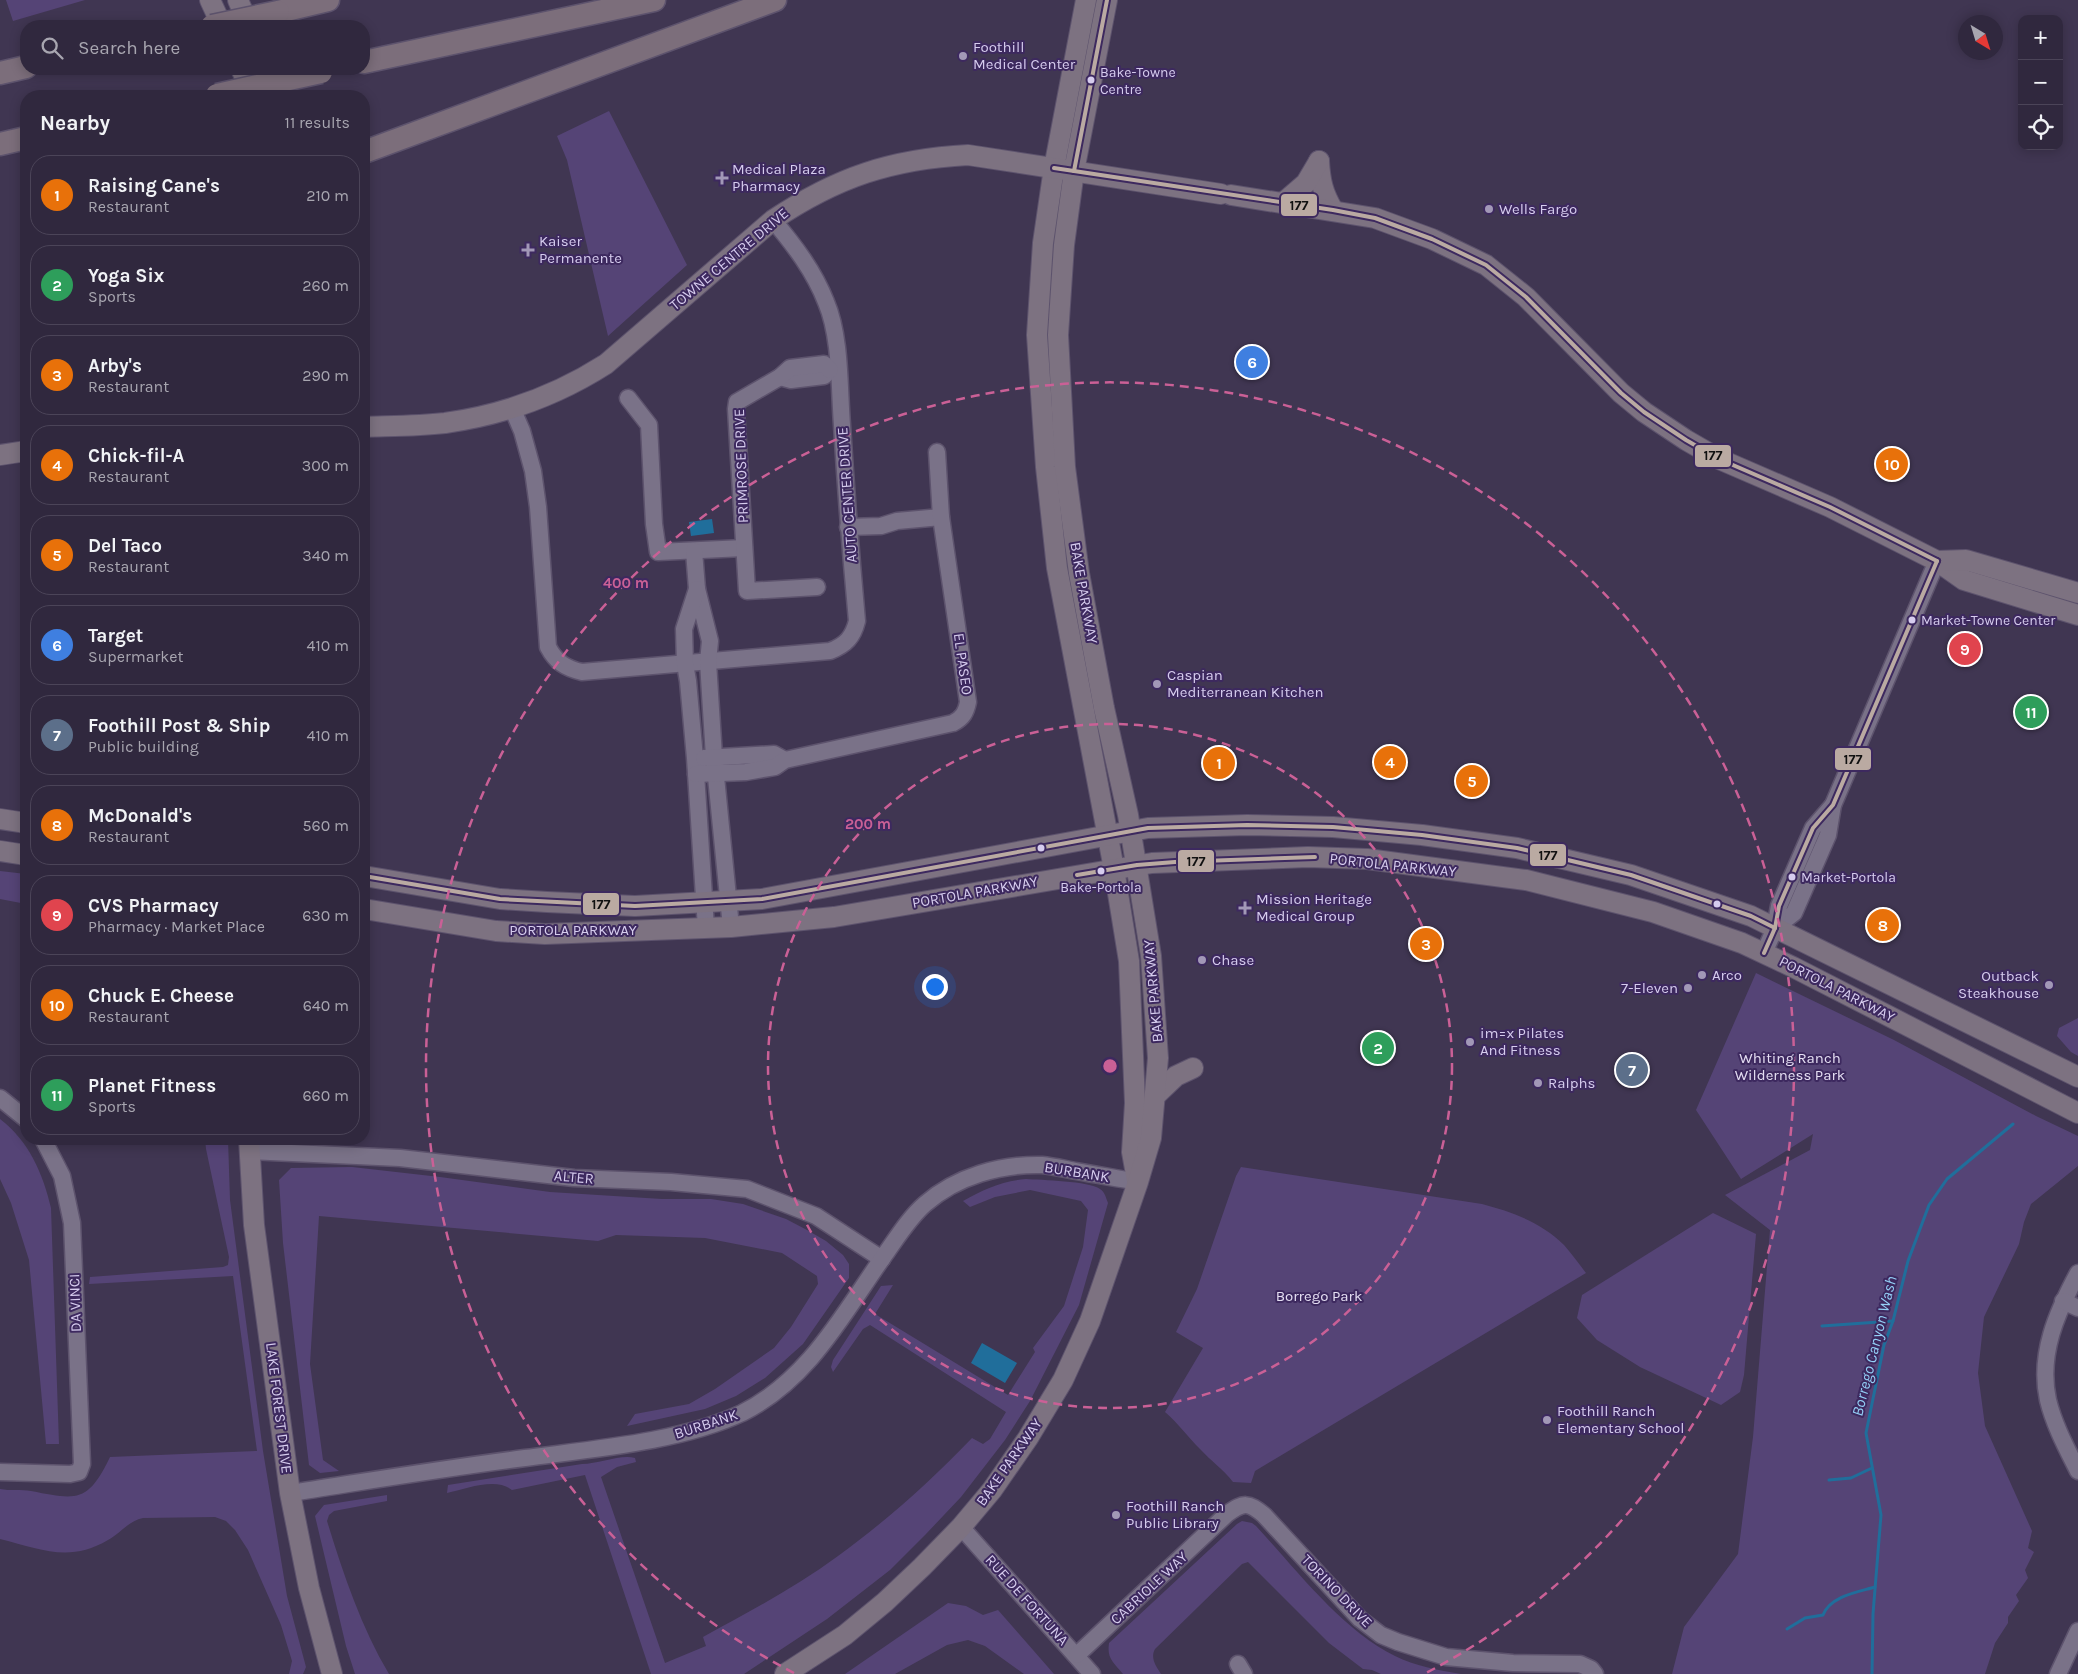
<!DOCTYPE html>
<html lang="en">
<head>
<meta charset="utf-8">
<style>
	body { margin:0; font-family:Karla,sans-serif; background:#3c3449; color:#f1f3f6 }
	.controls { position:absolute; right:15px; top:15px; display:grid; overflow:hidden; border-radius:10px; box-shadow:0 2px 12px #0003 }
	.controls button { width:45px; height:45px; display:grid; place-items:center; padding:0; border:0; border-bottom:1px solid #4b4458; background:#30283e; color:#f1f3f6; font:25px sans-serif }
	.compass { position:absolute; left:1958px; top:15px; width:45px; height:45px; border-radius:50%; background:#30283e; box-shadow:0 2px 12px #0003; rotate:142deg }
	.you { position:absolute; left:934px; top:986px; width:18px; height:18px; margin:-12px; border:4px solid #fff; border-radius:50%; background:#1a73e8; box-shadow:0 0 0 8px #1a73e833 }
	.badge { display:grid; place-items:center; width:32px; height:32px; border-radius:50%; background:#1a73e8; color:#fff; font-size:16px; font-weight:700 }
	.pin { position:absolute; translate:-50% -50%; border:2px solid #fff; box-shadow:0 1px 5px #0006 }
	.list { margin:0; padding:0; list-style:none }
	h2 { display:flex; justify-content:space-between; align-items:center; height:65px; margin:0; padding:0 20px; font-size:21px }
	h2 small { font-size:16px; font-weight:400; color:#a8a6b0 }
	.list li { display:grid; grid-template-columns:32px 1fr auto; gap:15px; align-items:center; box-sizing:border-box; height:80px; margin:0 10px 10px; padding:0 10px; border:1px solid #4b4458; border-radius:20px }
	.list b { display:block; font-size:19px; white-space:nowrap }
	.list p { margin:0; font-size:16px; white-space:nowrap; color:#a8a6b0 }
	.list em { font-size:16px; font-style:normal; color:#a8a6b0 }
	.icon { flex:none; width:28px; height:28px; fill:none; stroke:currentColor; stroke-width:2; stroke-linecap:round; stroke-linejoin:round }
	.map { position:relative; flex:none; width:2078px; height:1674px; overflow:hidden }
	.search { position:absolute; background:#30283e; box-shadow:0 2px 12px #0003; left:20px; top:20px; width:350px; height:55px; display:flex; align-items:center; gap:12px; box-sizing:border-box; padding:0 18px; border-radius:20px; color:#a8a6b0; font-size:19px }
	.panel { position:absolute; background:#30283e; box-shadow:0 2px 12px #0003; left:20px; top:90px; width:350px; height:1055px; border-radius:20px }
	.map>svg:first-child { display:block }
	.green { fill:#554476 }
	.water { fill:#206e9b }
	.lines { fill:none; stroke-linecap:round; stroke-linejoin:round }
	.stream { stroke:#206e9b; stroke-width:3 }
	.minor-casing { stroke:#5d536d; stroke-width:19 }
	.major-casing { stroke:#5d536d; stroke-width:22 }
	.highway-casing { stroke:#5d536d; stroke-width:25 }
	.minor { stroke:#7a7288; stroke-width:16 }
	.major { stroke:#7d7281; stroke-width:20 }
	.highway { stroke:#7c6e7b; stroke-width:22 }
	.highway-bridge-casing { stroke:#5d536d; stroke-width:25; stroke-linecap:butt }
	.highway-bridge { stroke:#7c6e7b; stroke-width:22 }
	.bus-1-casing { stroke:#3d295f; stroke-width:8 }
	.bus-1 { stroke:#baaaa2; stroke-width:4 }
	.ring { fill:none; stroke:#ca6096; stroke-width:2.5; stroke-dasharray:9 6 }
	.poi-dot { fill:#a298b7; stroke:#3d295f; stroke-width:2 }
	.bus-dot { fill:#d6ccee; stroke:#3d295f; stroke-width:2 }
	.labels { text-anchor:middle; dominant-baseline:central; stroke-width:4; stroke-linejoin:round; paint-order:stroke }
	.bus-label { font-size:14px; fill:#d6ccee; stroke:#3d295f; text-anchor:start }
	.poi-label { font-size:15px; fill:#d6ccee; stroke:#3d295f; text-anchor:start }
	.street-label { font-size:15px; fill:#d6ccee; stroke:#3d295f }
	.park-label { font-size:15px; fill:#e5dff3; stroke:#3d295f }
	.water-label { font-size:16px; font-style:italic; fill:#94cff6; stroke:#3d295f }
	.centre { fill:#ca6096; stroke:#3d295f; stroke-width:2.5 }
	.ring-label { font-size:15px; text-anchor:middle; font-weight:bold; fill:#ca6096; stroke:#3d295f; stroke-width:4; stroke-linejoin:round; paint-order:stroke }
	.line-badge { stroke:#3d295f; stroke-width:2 }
	.pale-badge-label { font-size:14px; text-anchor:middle; font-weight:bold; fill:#111 }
</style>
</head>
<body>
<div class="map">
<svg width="2078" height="1674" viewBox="0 0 2078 1674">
	<rect width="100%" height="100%" fill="#403652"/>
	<!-- green -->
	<g class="green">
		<polygon points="6,0 85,0 13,21"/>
		<polygon points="609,111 687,265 608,336 567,160 557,136"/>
		<polygon points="0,871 26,874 26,904 0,899"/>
		<polygon points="1756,973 1894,1040 2036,1116 2078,1136 2078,1166 2031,1204 2024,1222 2019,1244 1984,1317 1978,1373 1985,1426 2032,1531 2028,1548 2034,1552 2025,1570 2028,1578 2016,1595 2019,1601 2008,1617 2008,1623 1995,1643 1985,1674 1672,1674 1684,1627 1738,1554 1753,1437 1770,1230 1725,1195 1810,1150 1813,1134 1741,1179 1696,1110"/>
		<polygon points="2078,1018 2078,1056 2071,1052 2057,1036 2059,1028"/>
		<path d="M0,1119c29,22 43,55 51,89l8,236h-13l-17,-184 -18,-57 -11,-24z"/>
		<path d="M205,1139h23l2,61 33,251 24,145 19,71 -3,7h-14l3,-13 -11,-36 -33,-75 -13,-20 -9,-9 -11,-4 -72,1c-15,3 -22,15 -35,22 -39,23 -67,9 -108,-1v-50c10,2 21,0 31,2 46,9 57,12 79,-34l147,-6 -24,-175 -144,8 1,-7 133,-10 5,-2 1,-8 -23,-108z"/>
		<polygon points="352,1167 440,1177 550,1192 662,1199 711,1199 743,1204 786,1219 807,1230 826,1241 843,1255 849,1264 849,1278 803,1344 765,1378 736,1396 705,1409 627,1426 635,1414 689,1404 715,1389 774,1348 791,1327 818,1284 817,1276 782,1253 705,1238 616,1235 598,1241 319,1216 310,1364 323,1460 339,1471 320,1473 309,1465 283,1243 279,1180 291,1168"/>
		<path d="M1241,1167l241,37c30,8 59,18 82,41 8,9 15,19 22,28l-331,198 -4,12 -18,-1c-10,-13 -22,-21 -33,-33 -12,-12 -22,-26 -35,-37l38,-64 -27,-16 21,-43 39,-113z"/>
		<path d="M1026,1179c15,1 63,2 74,10 5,3 6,9 8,14l-29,102 -49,96 -25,39 -44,57 -35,37 -36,36 -63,49 -83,55h-93l-66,-199 -73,15c-16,-13 -46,-1 -65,3l1,-8 134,-21c17,0 39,-10 53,-6l1,4 -19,5 -16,10 64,186 41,-17 -3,-9c46,-25 93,-50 135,-81 48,-35 93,-75 134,-118l11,6 7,-5 16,-27 -136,-87 -7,4 -30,43 -2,-5 2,-7 48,-74 12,-1 -18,29 133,81 27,-43 -2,-4 31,-42 19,-59 5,-37 -7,-9 -51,-11 -35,7 -25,10 -7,-6c21,-12 39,-20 63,-22z"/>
		<polygon points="1713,1213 1756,1234 1744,1375 1740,1392 1721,1405 1640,1367 1597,1340 1577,1318 1582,1295"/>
		<path d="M387,1495v6l-53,10 -5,4 -2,6c16,52 34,106 62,153h-34l-9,-28 -31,-130 9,-11z"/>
		<path d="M1242,1521l10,2 4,3c41,44 85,103 139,130 20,10 43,14 66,18h-80l-9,-4 -9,-1 -34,-26 -81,-81 -6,2 -87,85c-5,9 1,17 6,25h-38c-11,-13 -16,-16 -14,-31l128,-119z"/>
		<polygon points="948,1603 966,1606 983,1615 998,1610 1054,1674 1024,1674 985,1646 968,1640 947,1645 895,1674 845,1674"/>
	</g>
	<!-- water -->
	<g class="water">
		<polygon points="712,519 714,533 691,536 689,522"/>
		<polygon points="982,1343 1017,1363 1005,1383 971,1363"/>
	</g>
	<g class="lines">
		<!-- stream -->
		<g class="stream">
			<polyline points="1822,1326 1893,1321"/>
			<polyline points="1829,1480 1851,1478 1872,1468"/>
			<path d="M1787,1629l18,-11 18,-3c7,-19 35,-23 52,-28"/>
			<polyline points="1872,1674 1873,1614 1881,1515 1866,1433 1884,1345 1893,1321 1908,1261 1929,1205 1947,1179 2013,1124"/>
		</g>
		<defs>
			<g id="minor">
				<polyline points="780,377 791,380 824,376 830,370 838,369"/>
				<polyline points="628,398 649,425 654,524 658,552 744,548"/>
				<path d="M512,408l10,23 11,40 5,36 10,140c8,15 17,21 34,25l248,-21c16,-6 23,-14 27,-30 -6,-65 -11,-130 -15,-196 -3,-38 -1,-88 -16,-123 -12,-31 -32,-57 -53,-82"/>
				<polyline points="848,527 881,526 897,521 941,517"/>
				<polyline points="694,551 697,589 710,641 708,662 714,757 731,927"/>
				<polyline points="817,587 747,591 736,409 737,402 780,377 790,368 824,364 830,370"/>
				<polyline points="697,589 684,629 685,664 688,681 695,758 706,928"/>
				<polyline points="704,758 774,754 785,760"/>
				<path d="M696,774l50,-2 29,-5 10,-7 168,-37c10,-5 13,-11 15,-21l-27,-185 -4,-65"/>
				<polyline points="1775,928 1794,913 1828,835 1833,805 1937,561"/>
				<polyline points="1764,953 1775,928 1779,906 1813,828 1833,805"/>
				<polyline points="0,1098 26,1119"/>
				<polyline points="250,1151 400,1158 574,1178 671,1182 747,1189 816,1216 882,1259"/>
				<path d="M2078,1273c-21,39 -40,81 -30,127 6,25 19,49 30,71"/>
				<polyline points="2063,1301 2078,1308"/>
				<polyline points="0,1472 70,1474 79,1472 82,1464 72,1223 62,1176 43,1139"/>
				<path d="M290,1493c78,-12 156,-25 235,-35 68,-9 155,-16 217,-45 68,-34 102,-101 144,-160 12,-17 24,-36 39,-49 32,-28 76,-40 117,-39 11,1 23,4 34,6 21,4 41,7 62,11"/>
				<polyline points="961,1527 1092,1674"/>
				<path d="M1077,1655l150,-141c17,-12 21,-12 37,1l96,104 21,16 17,7 48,15 67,6 67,1 11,5 4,5"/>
				<polyline points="1238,1664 1244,1674"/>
				<polyline points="2058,1674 2078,1631"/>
			</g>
			<g id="major">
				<polyline points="210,0 222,26"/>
				<polyline points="238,0 249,26"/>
				<polyline points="1086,0 1054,168 1043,243 1037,335 1046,467 1057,568 1114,869 1129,961 1135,1103 1132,1152 1137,1180"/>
				<polyline points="241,69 254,96"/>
				<polyline points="265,69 276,96"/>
				<path d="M1319,161c1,20 4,32 14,49"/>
				<polyline points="1231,195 1375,218 1432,239 1486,265 1526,297 1621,393 1644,412 1686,440 1719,459 1830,507 1937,561 1964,580 2078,615"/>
				<polyline points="1284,202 1306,183 1319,161"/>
				<path d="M364,427c26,-1 54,-1 81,-4 58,-8 111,-27 161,-59l167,-144c64,-43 119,-61 195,-65l253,39"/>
				<polyline points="0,455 26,451"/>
				<polyline points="1937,561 1966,560 2078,593"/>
				<polyline points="0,819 26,823"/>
				<polyline points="0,851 26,855"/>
				<polyline points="364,876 500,899 547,902 635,906 762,899 1148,828 1247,825 1333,827 1422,835 1517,848 1631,875 1751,916 2078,1077"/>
				<polyline points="364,909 496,931 545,934 731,927 834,917 1152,863 1308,857 1367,859 1526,880 1653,912 1742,943 1793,967 2078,1113"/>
				<polyline points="1156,1095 1176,1076 1193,1068"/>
				<polyline points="249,1139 254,1225 290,1493 309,1588 332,1674"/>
				<polyline points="785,1674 845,1635 885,1602 922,1567 961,1527 992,1490 1028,1438 1063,1380 1090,1321 1138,1182 1151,1138 1158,1058 1151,956 1128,815 1104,708 1079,573 1065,467 1058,335 1064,245 1074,171 1107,0"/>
			</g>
			<g id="highway">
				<polyline points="278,12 328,0"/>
				<polyline points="364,62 654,0"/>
				<polyline points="0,73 26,67"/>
				<polyline points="0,144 26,138"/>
				<polyline points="364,152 775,0"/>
			</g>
		</defs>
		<!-- minor casing -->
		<use href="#minor" class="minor-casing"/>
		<!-- major casing -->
		<use href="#major" class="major-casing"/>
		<!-- highway casing -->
		<use href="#highway" class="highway-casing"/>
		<!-- minor -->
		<use href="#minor" class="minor"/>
		<!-- major -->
		<use href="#major" class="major"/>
		<!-- highway -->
		<use href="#highway" class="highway"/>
		<defs>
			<g id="highway-bridge">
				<polyline points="212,26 278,12"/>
				<polyline points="217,95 321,72"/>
			</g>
		</defs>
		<!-- highway-bridge casing -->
		<use href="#highway-bridge" class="highway-bridge-casing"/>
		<!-- highway-bridge -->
		<use href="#highway-bridge" class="highway-bridge"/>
		<defs>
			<g id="bus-1">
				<polyline points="1054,168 1333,210 1375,218 1432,239 1486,265 1526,297 1621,393 1644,412 1686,440 1719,459 1830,507 1937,561"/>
				<polyline points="1074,171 1107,0"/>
				<polyline points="1077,875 1137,865 1175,862 1315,857"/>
				<polyline points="364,876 500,899 635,906 762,899 1148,828 1247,825 1333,827 1422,835 1517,848 1631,875 1751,916 1775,928"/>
				<polyline points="1764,953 1775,928 1779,906 1813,828 1833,805 1937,561"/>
			</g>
		</defs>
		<!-- bus-1 casing -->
		<use href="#bus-1" class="bus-1-casing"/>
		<!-- bus-1 -->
		<use href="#bus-1" class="bus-1"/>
	</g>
	<!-- distance rings -->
	<g class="ring">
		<circle cx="1110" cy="1066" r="342"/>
		<path d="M794 1673A684 684 0 1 1 1426 1673"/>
	</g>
	<!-- markers -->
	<g class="poi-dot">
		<circle cx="963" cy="56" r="5"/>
		<path d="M719.5 170.5h5v5h5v5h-5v5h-5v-5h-5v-5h5z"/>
		<circle cx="1489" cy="209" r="5"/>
		<path d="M525.5 242.5h5v5h5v5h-5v5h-5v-5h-5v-5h5z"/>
		<circle cx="1157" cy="684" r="5"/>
		<path d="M1242.5 900.5h5v5h5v5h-5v5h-5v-5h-5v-5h5z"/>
		<circle cx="1202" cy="960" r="5"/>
		<circle cx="1702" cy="975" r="5"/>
		<circle cx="2049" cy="985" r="5"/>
		<circle cx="1688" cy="988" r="5"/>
		<circle cx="1470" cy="1042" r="5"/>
		<circle cx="1538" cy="1083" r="5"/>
		<circle cx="1547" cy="1420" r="5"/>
		<circle cx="1116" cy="1515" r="5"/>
	</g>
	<g class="bus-dot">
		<circle cx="1091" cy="80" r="4.5"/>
		<circle cx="1912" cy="620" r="4.5"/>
		<circle cx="1041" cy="848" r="4.5"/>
		<circle cx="1101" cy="871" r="4.5"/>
		<circle cx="1792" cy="877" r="4.5"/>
		<circle cx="1717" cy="904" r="4.5"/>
	</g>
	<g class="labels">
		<!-- bus labels -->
		<g class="bus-label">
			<text x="1100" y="72">Bake-Towne<tspan x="1100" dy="17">Centre</tspan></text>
			<text x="1921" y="620">Market-Towne Center</text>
			<text x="1801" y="877">Market-Portola</text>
			<text x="1101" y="887" text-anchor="middle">Bake-Portola</text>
		</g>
		<!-- poi labels -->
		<g class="poi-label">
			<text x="973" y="47">Foothill<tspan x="973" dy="17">Medical Center</tspan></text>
			<text x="732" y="169">Medical Plaza<tspan x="732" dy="17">Pharmacy</tspan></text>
			<text x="1499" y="209">Wells Fargo</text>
			<text x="539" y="241">Kaiser<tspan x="539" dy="17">Permanente</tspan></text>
			<text x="1167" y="675">Caspian<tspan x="1167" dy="17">Mediterranean Kitchen</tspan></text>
			<text x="1256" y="899">Mission Heritage<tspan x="1256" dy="17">Medical Group</tspan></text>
			<text x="1212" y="960">Chase</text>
			<text x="1712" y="975">Arco</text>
			<text x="2039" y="976" text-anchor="end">Outback<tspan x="2039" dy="17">Steakhouse</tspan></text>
			<text x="1678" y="988" text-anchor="end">7-Eleven</text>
			<text x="1480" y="1033">im=x Pilates<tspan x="1480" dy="17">And Fitness</tspan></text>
			<text x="1548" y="1083">Ralphs</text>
			<text x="1557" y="1411">Foothill Ranch<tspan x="1557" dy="17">Elementary School</tspan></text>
			<text x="1126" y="1506">Foothill Ranch<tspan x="1126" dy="17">Public Library</tspan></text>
		</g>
		<!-- street labels -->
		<g class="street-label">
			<text transform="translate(729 259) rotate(-40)">TOWNE CENTRE DRIVE</text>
			<text transform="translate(741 466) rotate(-92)">PRIMROSE DRIVE</text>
			<text transform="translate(847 495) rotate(-94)">AUTO CENTER DRIVE</text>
			<text transform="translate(1084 593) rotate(80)">BAKE PARKWAY</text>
			<text transform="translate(963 664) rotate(82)">EL PASEO</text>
			<text transform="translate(1393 865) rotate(6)">PORTOLA PARKWAY</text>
			<text transform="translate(975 892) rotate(-10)">PORTOLA PARKWAY</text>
			<text x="573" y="930">PORTOLA PARKWAY</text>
			<text transform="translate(1837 989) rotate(27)">PORTOLA PARKWAY</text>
			<text transform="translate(1153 991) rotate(-95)">BAKE PARKWAY</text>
			<text transform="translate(1077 1172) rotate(9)">BURBANK</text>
			<text transform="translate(574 1177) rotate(5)">ALTER</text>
			<text transform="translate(75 1303) rotate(-92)">DA VINCI</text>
			<text transform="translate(279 1408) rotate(83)">LAKE FOREST DRIVE</text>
			<text transform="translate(706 1424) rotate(-18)">BURBANK</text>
			<text transform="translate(1009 1462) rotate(-55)">BAKE PARKWAY</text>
			<text transform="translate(1149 1588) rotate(-43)">CABRIOLE WAY</text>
			<text transform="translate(1337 1591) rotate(46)">TORINO DRIVE</text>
			<text transform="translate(1027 1600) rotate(48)">RUE DE FORTUNA</text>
		</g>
		<!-- park labels -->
		<g class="park-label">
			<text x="1790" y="1058">Whiting Ranch<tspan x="1790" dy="17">Wilderness Park</tspan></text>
			<text x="1319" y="1296">Borrego Park</text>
		</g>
		<!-- water labels -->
		<g class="water-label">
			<text transform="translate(1874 1346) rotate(-76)">Borrego Canyon Wash</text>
		</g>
	</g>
	<circle cx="1110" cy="1066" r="8" class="centre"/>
	<g class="ring-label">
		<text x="626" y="588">400 m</text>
		<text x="868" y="829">200 m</text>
	</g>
	<g class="line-badge">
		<rect x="1280" y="193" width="38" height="24" rx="5" fill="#baaaa2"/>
		<rect x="1694" y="444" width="38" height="24" rx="5" fill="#baaaa2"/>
		<rect x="1834" y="747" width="38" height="24" rx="5" fill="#baaaa2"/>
		<rect x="1529" y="843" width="38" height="24" rx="5" fill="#baaaa2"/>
		<rect x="1177" y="849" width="38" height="24" rx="5" fill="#baaaa2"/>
		<rect x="582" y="892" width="38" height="24" rx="5" fill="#baaaa2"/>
	</g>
	<g class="pale-badge-label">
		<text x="1299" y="210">177</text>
		<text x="1713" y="460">177</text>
		<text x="1853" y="764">177</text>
		<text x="1548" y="860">177</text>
		<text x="1196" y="866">177</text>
		<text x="601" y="909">177</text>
	</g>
</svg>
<div class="controls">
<button>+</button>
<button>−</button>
<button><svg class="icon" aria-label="locate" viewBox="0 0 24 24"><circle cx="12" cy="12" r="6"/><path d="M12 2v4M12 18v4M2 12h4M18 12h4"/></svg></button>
</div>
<svg class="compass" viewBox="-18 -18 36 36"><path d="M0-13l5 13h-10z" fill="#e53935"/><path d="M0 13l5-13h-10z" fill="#a8a6b0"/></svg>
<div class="you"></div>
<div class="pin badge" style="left:1219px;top:763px;background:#e8710a">1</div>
<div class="pin badge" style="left:1378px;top:1048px;background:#2e9e5b">2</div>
<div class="pin badge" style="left:1426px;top:944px;background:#e8710a">3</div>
<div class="pin badge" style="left:1390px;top:762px;background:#e8710a">4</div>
<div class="pin badge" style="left:1472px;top:781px;background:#e8710a">5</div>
<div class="pin badge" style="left:1252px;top:362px;background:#3f7fe0">6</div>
<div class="pin badge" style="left:1632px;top:1070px;background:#5c6f8a">7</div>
<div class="pin badge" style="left:1883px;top:925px;background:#e8710a">8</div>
<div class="pin badge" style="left:1965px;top:649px;background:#e0444e">9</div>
<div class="pin badge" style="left:1892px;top:464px;background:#e8710a">10</div>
<div class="pin badge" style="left:2031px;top:712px;background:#2e9e5b">11</div>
<div class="search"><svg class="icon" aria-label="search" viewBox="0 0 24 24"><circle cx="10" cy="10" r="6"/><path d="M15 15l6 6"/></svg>Search here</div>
<section class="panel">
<h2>Nearby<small>11 results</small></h2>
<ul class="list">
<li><span class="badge" style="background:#e8710a">1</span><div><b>Raising Cane's</b><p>Restaurant</p></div><em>210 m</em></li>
<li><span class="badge" style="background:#2e9e5b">2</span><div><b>Yoga Six</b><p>Sports</p></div><em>260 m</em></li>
<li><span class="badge" style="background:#e8710a">3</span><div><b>Arby's</b><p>Restaurant</p></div><em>290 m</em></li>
<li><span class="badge" style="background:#e8710a">4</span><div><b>Chick-fil-A</b><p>Restaurant</p></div><em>300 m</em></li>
<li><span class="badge" style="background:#e8710a">5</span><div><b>Del Taco</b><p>Restaurant</p></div><em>340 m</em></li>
<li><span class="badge" style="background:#3f7fe0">6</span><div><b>Target</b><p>Supermarket</p></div><em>410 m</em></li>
<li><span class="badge" style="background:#5c6f8a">7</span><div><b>Foothill Post &amp; Ship</b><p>Public building</p></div><em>410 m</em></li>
<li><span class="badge" style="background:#e8710a">8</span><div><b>McDonald's</b><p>Restaurant</p></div><em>560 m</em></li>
<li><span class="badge" style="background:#e0444e">9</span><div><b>CVS Pharmacy</b><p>Pharmacy · Market Place</p></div><em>630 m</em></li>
<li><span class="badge" style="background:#e8710a">10</span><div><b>Chuck E. Cheese</b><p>Restaurant</p></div><em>640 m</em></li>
<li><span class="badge" style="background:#2e9e5b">11</span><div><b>Planet Fitness</b><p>Sports</p></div><em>660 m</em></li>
</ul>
</section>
</div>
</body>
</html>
